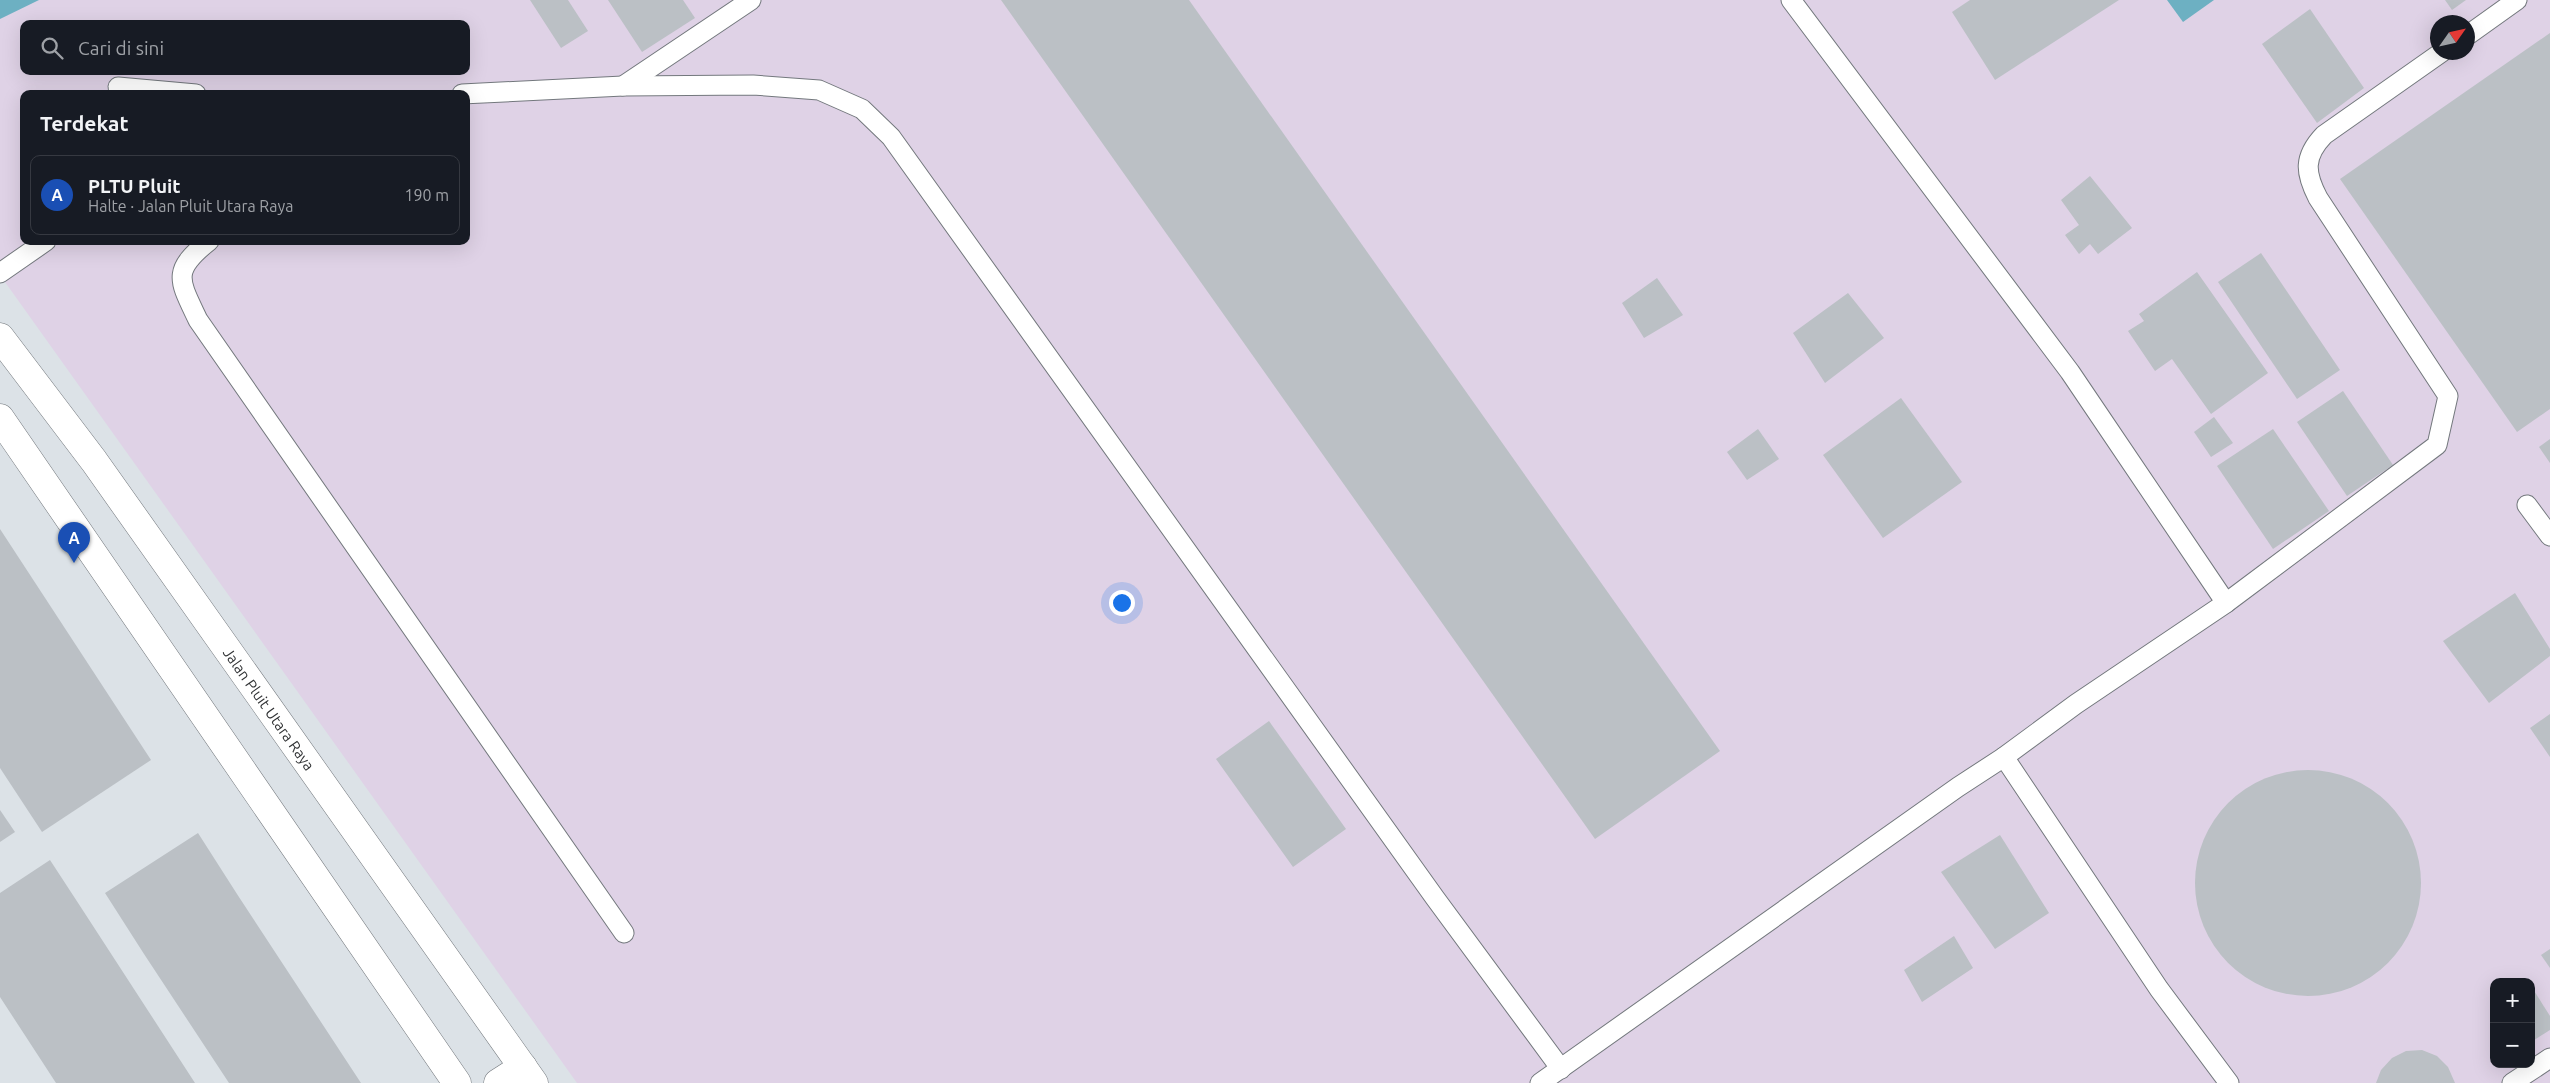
<!DOCTYPE html>
<html lang="id">
<head>
<meta charset="utf-8">
<style>
	body { margin:0; font-family:Ubuntu,sans-serif; background:#20242c; color:#f1f3f6 }
	.controls { position:absolute; right:15px; bottom:15px; display:grid; overflow:hidden; border-radius:10px; box-shadow:0 5px 20px #0002 }
	.controls button { width:45px; height:45px; display:grid; place-items:center; padding:0; border:0; border-bottom:1px solid #363941; background:#171b24; color:#f1f3f6; font:25px sans-serif }
	.compass { position:absolute; left:2430px; top:15px; width:45px; height:45px; border-radius:50%; background:#171b24; box-shadow:0 5px 20px #0002; rotate:56deg }
	.you { position:absolute; left:1121px; top:602px; width:18px; height:18px; margin:-12px; border:4px solid #fff; border-radius:50%; background:#1a73e8; box-shadow:0 0 0 8px #1a73e833 }
	.badge { display:grid; place-items:center; width:32px; height:32px; border-radius:50%; background:#d93025; color:#fff; font-size:16px; font-weight:700 }
	.pin { position:absolute; translate:-50% -41px; filter:drop-shadow(0 1px 2px #0008) }
	.pin::after { content:''; position:absolute; top:26px; width:18px; height:15px; background:inherit; clip-path:polygon(0 0,100% 0,50% 100%) }
	.list { margin:0; padding:0; list-style:none }
	h2 { display:flex; justify-content:space-between; align-items:center; height:65px; margin:0; padding:0 20px; font-size:21px }
	h2 small { font-size:16px; font-weight:400; color:#9ea1a6 }
	.list li { display:grid; grid-template-columns:32px 1fr auto; gap:15px; align-items:center; box-sizing:border-box; height:80px; margin:0 10px 10px; padding:0 10px; border:1px solid #363941; border-radius:10px }
	.list b { display:block; font-size:19px; white-space:nowrap }
	.list p { margin:0; font-size:16px; white-space:nowrap; color:#9ea1a6 }
	.list em { font-size:16px; font-style:normal; color:#9ea1a6 }
	.icon { flex:none; width:28px; height:28px; fill:none; stroke:currentColor; stroke-width:2; stroke-linecap:round; stroke-linejoin:round }
	.map { position:relative; flex:none; width:2550px; height:1083px; overflow:hidden }
	.search { position:absolute; background:#171b24; box-shadow:0 5px 20px #0002; left:20px; top:20px; width:450px; height:55px; display:flex; align-items:center; gap:12px; box-sizing:border-box; padding:0 18px; border-radius:10px; color:#9ea1a6; font-size:19px }
	.panel { position:absolute; background:#171b24; box-shadow:0 5px 20px #0002; left:20px; top:90px; width:450px; height:155px; border-radius:10px }
	.map>svg:first-child { display:block }
	.industrial { fill:#dfd2e6; fill-rule:evenodd }
	.water { fill:#6db0c2 }
	.building { fill:#bbc0c5 }
	.lines { fill:none; stroke-linecap:round; stroke-linejoin:round }
	.service-casing { stroke:#73787d; stroke-width:21 }
	.tertiary-casing { stroke:#73787d; stroke-width:29 }
	.service { stroke:#fff; stroke-width:19 }
	.tertiary { stroke:#fff; stroke-width:28 }
	.labels { text-anchor:middle; dominant-baseline:central; stroke-width:4.5; stroke-linejoin:round; paint-order:stroke }
	.street-label { font-size:15px; fill:#313335; stroke:#dce2e7 }
</style>
</head>
<body>
<div class="map">
<svg width="2550" height="1083" viewBox="0 0 2550 1083">
	<rect width="100%" height="100%" fill="#dce2e7"/>
	<!-- industrial -->
	<path class="industrial" d="M0,0h2550v1083h-1973l-577,-808zM2438,22h30v30h-30zM24,24h442v47h-442zM24,94h442v147h-442zM2494,982h37v82h-37z"/>
	<!-- water -->
	<g class="water">
		<polygon points="0,0 39,0 0,19"/>
		<polygon points="2167,0 2214,0 2183,22"/>
	</g>
	<!-- building -->
	<g class="building">
		<polygon points="530,0 568,0 588,31 561,48"/>
		<polygon points="608,0 683,0 695,18 642,52"/>
		<polygon points="1001,0 1189,0 1720,751 1595,839"/>
		<polygon points="1970,0 2119,0 1995,80 1952,12"/>
		<polygon points="2445,0 2466,0 2452,10"/>
		<polygon points="2310,9 2364,88 2317,123 2262,44"/>
		<polygon points="2550,33 2550,409 2517,432 2340,179"/>
		<polygon points="2090,176 2132,228 2098,254 2090,244 2079,254 2065,235 2079,225 2061,200"/>
		<polygon points="2261,253 2340,370 2297,399 2218,282"/>
		<polygon points="2197,272 2268,373 2211,414 2172,359 2155,371 2128,331 2144,321 2139,314"/>
		<polygon points="1657,278 1683,315 1644,338 1622,303"/>
		<polygon points="1848,293 1884,338 1825,383 1793,333"/>
		<polygon points="2343,391 2393,465 2347,496 2297,422"/>
		<polygon points="1901,398 1962,482 1883,538 1823,455"/>
		<polygon points="2214,417 2233,443 2211,457 2194,432"/>
		<polygon points="1758,429 1779,459 1747,480 1727,452"/>
		<polygon points="2273,429 2329,511 2273,549 2217,466"/>
		<polygon points="2550,439 2550,463 2539,447"/>
		<polygon points="0,529 151,760 42,832 0,768"/>
		<polygon points="2515,593 2550,649 2550,656 2489,703 2443,641"/>
		<polygon points="2550,714 2550,757 2530,728"/>
		<polygon points="1269,721 1346,829 1293,867 1216,759"/>
		<circle cx="2308" cy="883" r="113"/>
		<polygon points="0,810 15,832 0,842"/>
		<polygon points="198,833 237,894 361,1083 229,1083 144,954 105,893"/>
		<polygon points="2000,835 2049,913 1995,949 1941,872"/>
		<polygon points="50,860 82,909 195,1083 56,1083 43,1063 0,997 0,893"/>
		<polygon points="1954,936 1973,968 1922,1002 1904,970"/>
		<polygon points="2550,949 2550,968 2541,955"/>
		<polygon points="2531,986 2550,1016 2550,1030 2531,1042"/>
		<polygon points="2422,1050 2437,1056 2448,1067 2455,1083 2376,1083 2381,1070 2392,1058 2406,1051"/>
	</g>
	<g class="lines">
		<defs>
			<g id="service">
				<polyline points="1791,0 2070,372 2226,603"/>
				<polyline points="2468,35 2517,0"/>
				<polyline points="623,86 751,0"/>
				<polyline points="118,87 196,94"/>
				<polyline points="462,94 623,86 753,85 819,90 862,109 891,137 1435,898 1561,1069"/>
				<path d="M209,241c-38,30 -30,39 -11,79l426,613"/>
				<polyline points="0,273 46,241"/>
				<polyline points="2527,505 2550,536"/>
				<path d="M2004,757l72,-53 150,-101 211,-158 11,-49 -130,-198c-13,-25 -15,-41 6,-63l118,-83"/>
				<polyline points="1540,1083 1958,787 2004,757 2159,989 2229,1083"/>
				<polyline points="2512,1083 2550,1058"/>
			</g>
			<g id="tertiary">
				<path id="s1" d="M0,337l94,124 440,622"/>
				<polyline points="0,418 457,1083"/>
				<polyline points="498,1083 523,1067"/>
			</g>
		</defs>
		<!-- service casing -->
		<use href="#service" class="service-casing"/>
		<!-- tertiary casing -->
		<use href="#tertiary" class="tertiary-casing"/>
		<!-- service -->
		<use href="#service" class="service"/>
		<!-- tertiary -->
		<use href="#tertiary" class="tertiary"/>
	</g>
	<g class="labels">
		<!-- street labels -->
		<g class="street-label">
			<text stroke="none"><textPath href="#s1" startOffset="459">Jalan Pluit Utara Raya</textPath></text>
		</g>
	</g>
</svg>
<div class="controls">
<button>+</button>
<button>−</button>
</div>
<svg class="compass" viewBox="-18 -18 36 36"><path d="M0-13l5 13h-10z" fill="#e53935"/><path d="M0 13l5-13h-10z" fill="#9ea1a6"/></svg>
<div class="you"></div>
<div class="pin badge" style="left:74px;top:563px;background:#1a4fb4">A</div>
<div class="search"><svg class="icon" aria-label="search" viewBox="0 0 24 24"><circle cx="10" cy="10" r="6"/><path d="M15 15l6 6"/></svg>Cari di sini</div>
<section class="panel">
<h2>Terdekat<small></small></h2>
<ul class="list">
<li><span class="badge" style="background:#1a4fb4">A</span><div><b>PLTU Pluit</b><p>Halte · Jalan Pluit Utara Raya</p></div><em>190 m</em></li>
</ul>
</section>
</div>
</body>
</html>
